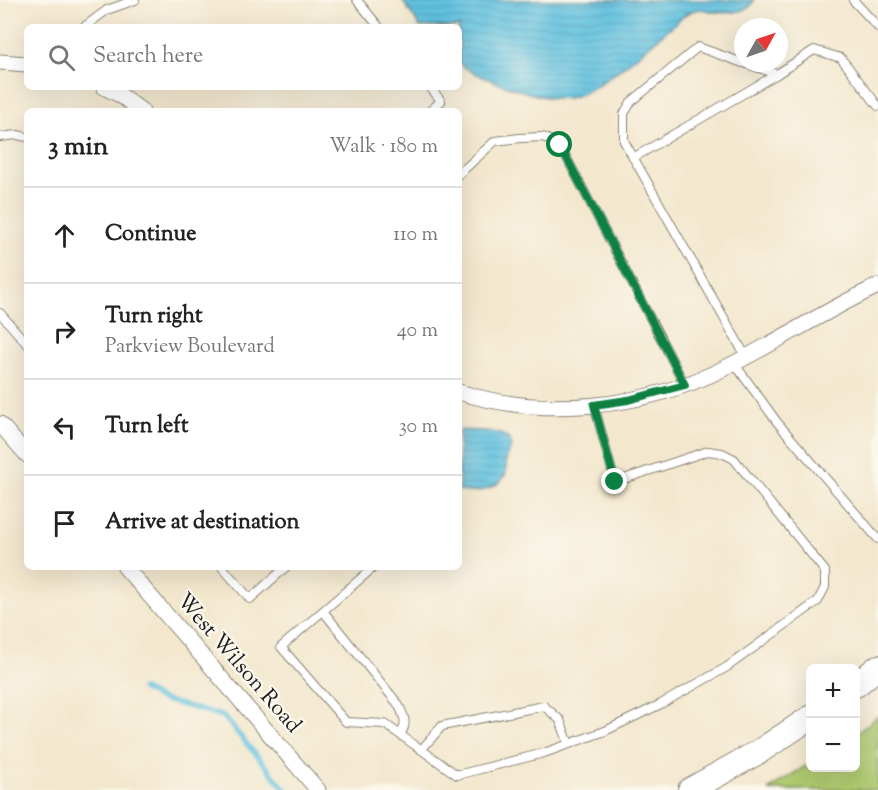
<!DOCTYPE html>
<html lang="en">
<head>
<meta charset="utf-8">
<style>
	body { margin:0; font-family:"Sorts Mill Goudy",serif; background:#f6f6f6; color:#222 }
	.controls { position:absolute; right:18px; bottom:18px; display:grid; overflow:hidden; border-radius:9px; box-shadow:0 6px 24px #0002 }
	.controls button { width:54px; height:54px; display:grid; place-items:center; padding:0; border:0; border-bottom:2px solid #e0e0e0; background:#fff; color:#222; font:30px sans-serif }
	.compass { position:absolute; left:734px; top:18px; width:54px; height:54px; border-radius:50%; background:#fff; box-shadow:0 6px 24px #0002; rotate:50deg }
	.stop { position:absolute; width:18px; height:18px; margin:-14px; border:4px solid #0b8043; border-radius:50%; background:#fff }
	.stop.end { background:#0b8043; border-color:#fff; box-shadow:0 2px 6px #0008 }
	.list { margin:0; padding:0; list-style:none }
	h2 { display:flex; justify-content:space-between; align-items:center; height:78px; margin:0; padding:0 24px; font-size:26px }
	h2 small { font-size:20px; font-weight:400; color:#767676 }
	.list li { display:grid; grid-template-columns:39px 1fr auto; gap:18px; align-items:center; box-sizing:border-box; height:96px; padding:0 24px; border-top:2px solid #e0e0e0 }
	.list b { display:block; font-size:22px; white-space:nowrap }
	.list p { margin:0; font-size:20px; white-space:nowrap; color:#767676 }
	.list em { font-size:20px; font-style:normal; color:#767676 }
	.icon { flex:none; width:33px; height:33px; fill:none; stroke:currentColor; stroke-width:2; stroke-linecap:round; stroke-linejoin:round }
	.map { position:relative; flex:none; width:878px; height:790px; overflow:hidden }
	.search { position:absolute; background:#fff; box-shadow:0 6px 24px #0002; left:24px; top:24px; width:438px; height:66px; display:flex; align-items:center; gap:15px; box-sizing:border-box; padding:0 21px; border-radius:9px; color:#767676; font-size:22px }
	.panel { position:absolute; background:#fff; box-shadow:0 6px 24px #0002; left:24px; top:108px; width:438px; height:462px; border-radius:9px }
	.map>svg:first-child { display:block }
	.green { fill:#adc86e; stroke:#647245; stroke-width:1.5 }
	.water { fill:url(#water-rules); stroke:#3e6e7e; stroke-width:1.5 }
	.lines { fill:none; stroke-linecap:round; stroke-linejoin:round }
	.stream { stroke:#61c1df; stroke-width:5 }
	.lane-casing { stroke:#888274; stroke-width:10 }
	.street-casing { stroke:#888274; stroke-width:17 }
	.primary-casing { stroke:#888274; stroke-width:26 }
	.lane { stroke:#fff; stroke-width:8 }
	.street { stroke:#fff; stroke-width:15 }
	.primary { stroke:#fff; stroke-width:24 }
	.route { stroke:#0b8043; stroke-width:8 }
	.labels { text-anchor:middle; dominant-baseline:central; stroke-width:5; stroke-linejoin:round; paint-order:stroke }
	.street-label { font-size:22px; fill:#1c1c1c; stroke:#fbf7ec }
</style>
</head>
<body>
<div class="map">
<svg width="878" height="790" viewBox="0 0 878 790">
	<defs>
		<pattern id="water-rules" width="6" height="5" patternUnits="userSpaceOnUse" patternTransform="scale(1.5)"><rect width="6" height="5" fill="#61c1df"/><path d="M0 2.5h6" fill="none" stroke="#54a5bf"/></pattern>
	</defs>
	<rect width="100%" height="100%" fill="#fbf7ec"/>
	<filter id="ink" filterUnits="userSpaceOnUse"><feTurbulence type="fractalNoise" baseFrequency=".0167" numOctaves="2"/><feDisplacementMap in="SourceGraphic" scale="12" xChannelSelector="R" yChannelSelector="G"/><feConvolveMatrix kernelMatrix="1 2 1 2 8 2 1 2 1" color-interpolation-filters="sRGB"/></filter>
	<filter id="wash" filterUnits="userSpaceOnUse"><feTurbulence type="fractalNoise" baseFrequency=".008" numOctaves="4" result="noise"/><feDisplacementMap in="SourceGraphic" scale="24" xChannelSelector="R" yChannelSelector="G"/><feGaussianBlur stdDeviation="1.35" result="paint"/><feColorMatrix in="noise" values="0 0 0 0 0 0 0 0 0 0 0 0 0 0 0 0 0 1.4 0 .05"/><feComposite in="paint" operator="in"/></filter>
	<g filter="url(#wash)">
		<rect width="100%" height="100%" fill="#f3e7cd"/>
		<!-- green -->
		<polygon class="green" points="878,716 878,790 768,790 810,763 810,768 856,768 856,734"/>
		<!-- water -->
		<g class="water">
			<path d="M402,0h352l-5,8c-11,4 -23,6 -34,4 -14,-3 -15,-5 -29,2 -25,21 -89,81 -119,84 -17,2 -37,-4 -54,-10 -19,-6 -38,-13 -54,-24v-37h-39z"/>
			<path d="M459,430c17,2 44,-3 53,14 -1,5 -4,9 -5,14 -2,4 0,10 -1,14 -5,17 -33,23 -47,18z"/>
		</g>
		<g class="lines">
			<!-- stream -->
			<polyline class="stream" points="142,689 160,699 223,716 286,790"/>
		</g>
	</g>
	<g filter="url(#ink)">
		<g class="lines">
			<defs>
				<g id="lane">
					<polyline points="357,0 379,27"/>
					<polyline points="853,0 878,27"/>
					<polyline points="84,27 107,10 135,0"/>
					<polyline points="743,63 698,47 631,102 624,114 624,141 746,357"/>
					<polyline points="744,63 777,74 814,50 841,58 878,106"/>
					<polyline points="430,87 441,101 430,111"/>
					<polyline points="0,137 17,135 27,137"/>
					<polyline points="633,158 777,74"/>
					<polyline points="459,174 495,141 520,138 543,137 560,145 685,385"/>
					<polyline points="0,313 27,344"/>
					<polyline points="734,363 777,422 878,539"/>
					<polyline points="222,567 250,599 286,567"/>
					<polyline points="374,567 281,647 346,722 385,724 457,775 544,753 605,731 661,704 727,667 818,601 825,587 825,571 734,459 722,453 708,451 615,482 594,405"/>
					<path d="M323,611l75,93c5,10 11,20 2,30"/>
					<polyline points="422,749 442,726 544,706 560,720 569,744"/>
				</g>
				<g id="street">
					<polyline points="0,62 27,64"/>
					<polyline points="104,87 120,95 142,111"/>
					<path d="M459,392c87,27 185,16 266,-24 52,-26 101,-58 153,-82"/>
					<polyline points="0,424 27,455"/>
					<polyline points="125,567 318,790"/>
				</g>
				<g id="primary">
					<polyline points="856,685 878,667"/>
					<polyline points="690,790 760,751 810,718"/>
				</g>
			</defs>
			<!-- lane casing -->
			<use href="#lane" class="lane-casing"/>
			<!-- street casing -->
			<use href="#street" class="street-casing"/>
			<!-- primary casing -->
			<use href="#primary" class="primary-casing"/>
			<!-- lane -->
			<use href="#lane" class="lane"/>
			<!-- street -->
			<use href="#street" class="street"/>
			<!-- primary -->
			<use href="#primary" class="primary"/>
		</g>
	</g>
	<g class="lines" filter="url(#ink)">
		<!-- route -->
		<polyline class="route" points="560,145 685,385 628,400 594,405 615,482"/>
	</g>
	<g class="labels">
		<!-- street labels -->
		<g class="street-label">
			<text transform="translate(238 664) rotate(49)">West Wilson Road</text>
		</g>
	</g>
</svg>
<div class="controls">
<button>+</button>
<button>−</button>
</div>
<svg class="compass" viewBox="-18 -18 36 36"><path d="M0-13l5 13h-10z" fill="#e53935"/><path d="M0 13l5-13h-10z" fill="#767676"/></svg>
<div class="stop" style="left:560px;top:145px"></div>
<div class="stop end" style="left:615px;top:482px"></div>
<div class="search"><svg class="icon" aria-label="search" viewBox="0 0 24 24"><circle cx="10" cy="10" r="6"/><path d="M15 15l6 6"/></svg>Search here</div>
<section class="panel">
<h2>3 min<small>Walk · 180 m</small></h2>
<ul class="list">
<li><svg class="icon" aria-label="ahead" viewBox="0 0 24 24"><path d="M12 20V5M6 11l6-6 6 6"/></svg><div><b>Continue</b></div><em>110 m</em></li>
<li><svg class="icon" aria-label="right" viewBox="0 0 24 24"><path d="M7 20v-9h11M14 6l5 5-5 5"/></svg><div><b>Turn right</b><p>Parkview Boulevard</p></div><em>40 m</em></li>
<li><svg class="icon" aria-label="left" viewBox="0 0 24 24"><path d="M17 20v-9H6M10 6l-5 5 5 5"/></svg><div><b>Turn left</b></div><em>30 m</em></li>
<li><svg class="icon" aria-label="arrive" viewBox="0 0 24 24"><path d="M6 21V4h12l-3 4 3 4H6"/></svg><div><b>Arrive at destination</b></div></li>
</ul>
</section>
</div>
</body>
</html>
